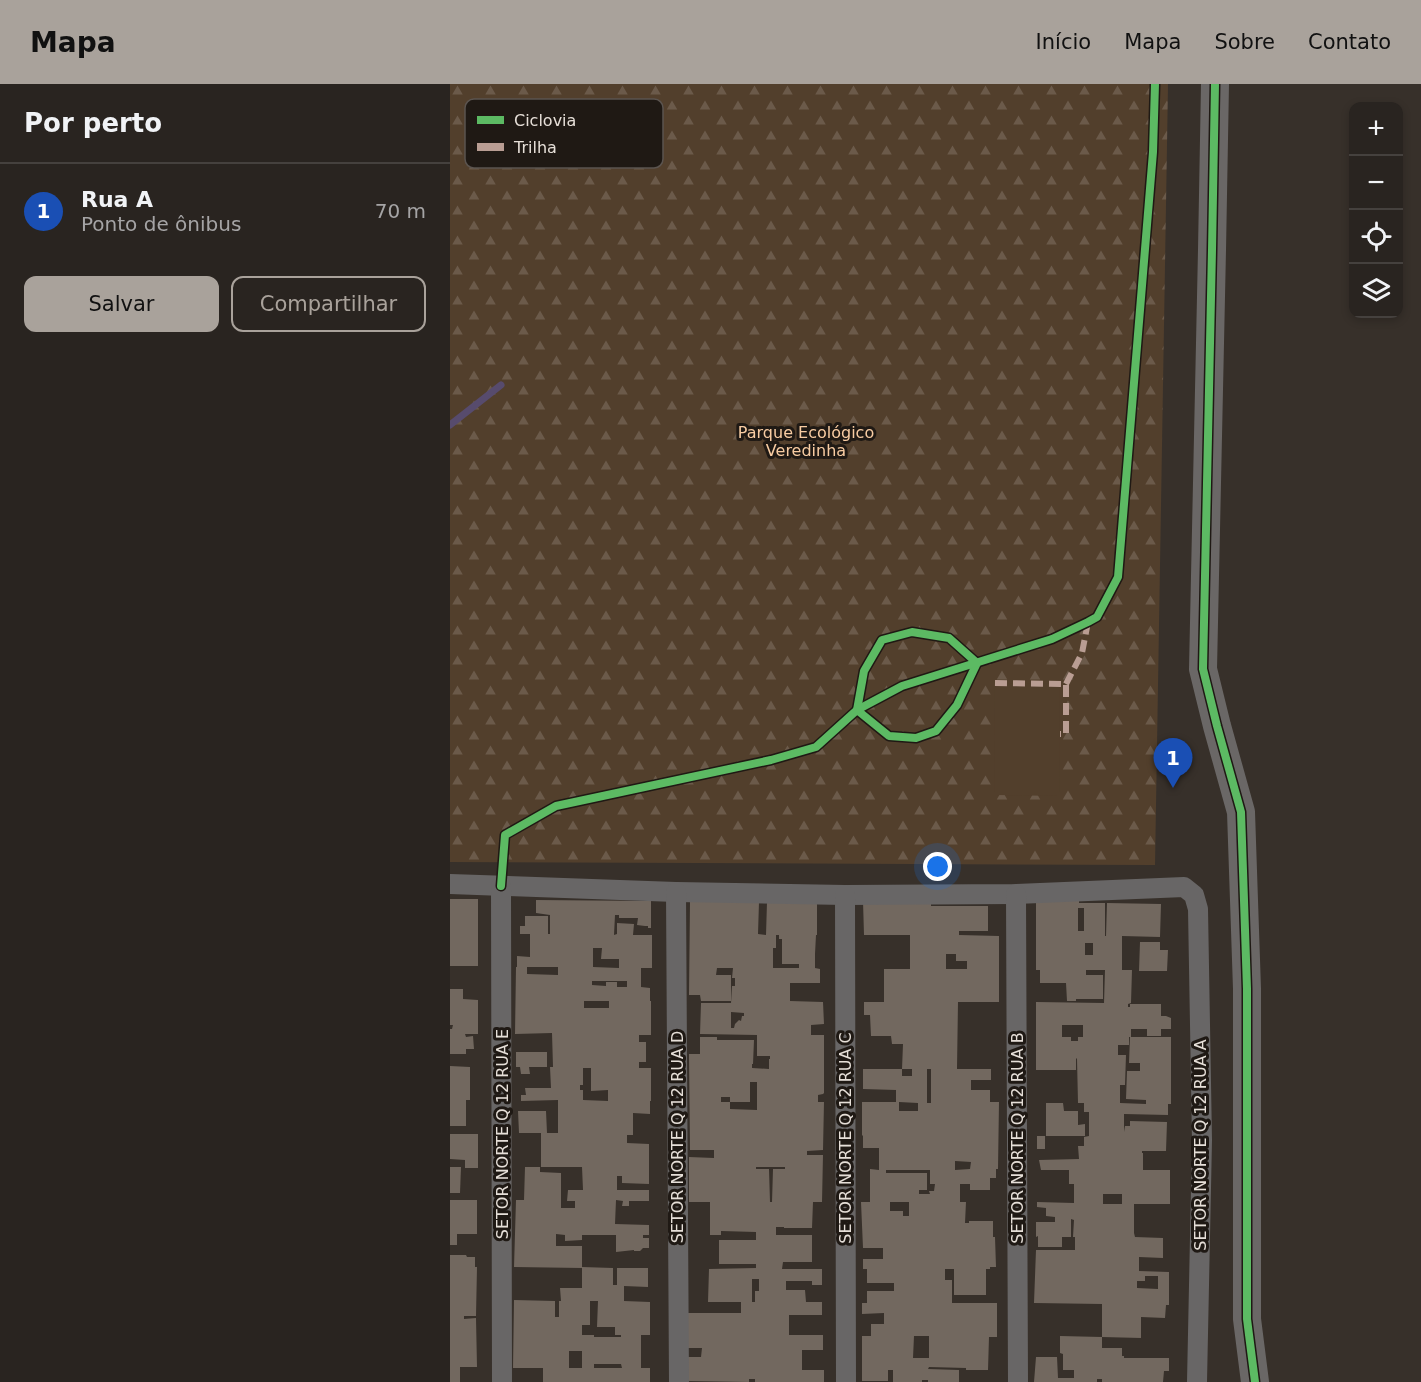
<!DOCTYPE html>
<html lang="pt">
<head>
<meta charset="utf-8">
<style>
	body { margin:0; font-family:"DejaVu Sans",sans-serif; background:#312c29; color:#f1f3f6 }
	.controls { position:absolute; right:18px; top:18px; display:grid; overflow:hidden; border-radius:12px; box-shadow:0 3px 9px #0003 }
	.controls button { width:54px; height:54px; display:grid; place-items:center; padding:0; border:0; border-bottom:2px solid #45413e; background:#292420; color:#f1f3f6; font:30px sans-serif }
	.you { position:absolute; left:488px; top:783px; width:21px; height:21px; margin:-15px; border:4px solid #fff; border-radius:50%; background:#1a73e8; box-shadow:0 0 0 9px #1a73e833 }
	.badge { display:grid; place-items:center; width:39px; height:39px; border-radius:50%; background:#a9a29b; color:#fff; font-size:20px; font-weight:700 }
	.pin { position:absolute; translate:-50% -50px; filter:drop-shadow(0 2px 3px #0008) }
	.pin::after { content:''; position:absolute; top:32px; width:21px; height:18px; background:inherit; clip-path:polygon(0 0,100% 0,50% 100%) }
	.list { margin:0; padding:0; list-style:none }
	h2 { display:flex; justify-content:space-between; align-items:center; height:78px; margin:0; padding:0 24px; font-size:26px }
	h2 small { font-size:20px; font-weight:400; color:#a5a4a5 }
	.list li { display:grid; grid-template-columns:39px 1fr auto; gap:18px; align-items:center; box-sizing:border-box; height:96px; padding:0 24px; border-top:2px solid #45413e }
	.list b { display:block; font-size:22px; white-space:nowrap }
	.list p { margin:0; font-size:20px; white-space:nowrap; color:#a5a4a5 }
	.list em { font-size:20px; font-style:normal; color:#a5a4a5 }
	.actions { display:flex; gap:12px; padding:18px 24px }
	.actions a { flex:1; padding:14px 0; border:2px solid #a9a29b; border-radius:12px; text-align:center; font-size:21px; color:#a9a29b }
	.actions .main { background:#a9a29b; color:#111 }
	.icon { flex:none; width:33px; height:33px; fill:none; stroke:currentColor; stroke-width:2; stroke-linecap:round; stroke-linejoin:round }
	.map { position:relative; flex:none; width:971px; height:1298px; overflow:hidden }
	header { display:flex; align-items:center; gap:36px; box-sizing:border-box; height:84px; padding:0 30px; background:#a9a29b; color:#111 }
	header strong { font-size:28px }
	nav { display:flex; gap:33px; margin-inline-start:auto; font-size:21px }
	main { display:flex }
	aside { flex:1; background:#292420 }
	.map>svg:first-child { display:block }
	.forest { fill:url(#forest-firs) }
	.pitch { fill:#523f2c }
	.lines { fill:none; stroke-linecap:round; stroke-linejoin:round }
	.stream { stroke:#574b6d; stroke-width:7 }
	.building { fill:#72685f; fill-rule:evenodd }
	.street { stroke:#686666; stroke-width:20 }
	.secondary { stroke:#6a6766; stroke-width:28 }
	.quiet { stroke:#b99d93; stroke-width:6; stroke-dasharray:12 6; stroke-linecap:butt }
	.cycleway-casing { stroke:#1f1914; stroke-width:11 }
	.cycleway { stroke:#5cba63; stroke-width:8 }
	.labels { text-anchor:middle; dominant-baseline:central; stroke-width:6; stroke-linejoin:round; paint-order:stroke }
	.park-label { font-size:16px; fill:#f8cca2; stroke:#1f1914 }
	.street-label { font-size:16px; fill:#e6dfd8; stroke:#1f1914 }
	.key { fill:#1f1914; stroke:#5b544f; stroke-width:1.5 }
	.key-label { font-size:16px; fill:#e6dfd8 }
</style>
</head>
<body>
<header>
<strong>Mapa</strong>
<nav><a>Início</a><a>Mapa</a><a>Sobre</a><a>Contato</a></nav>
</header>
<main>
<aside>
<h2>Por perto<small></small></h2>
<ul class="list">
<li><span class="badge" style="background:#1a4fb4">1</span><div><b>Rua A</b><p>Ponto de ônibus</p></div><em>70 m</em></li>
</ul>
<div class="actions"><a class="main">Salvar</a><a>Compartilhar</a></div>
</aside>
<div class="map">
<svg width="971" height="1298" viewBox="0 0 971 1298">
	<defs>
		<pattern id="forest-firs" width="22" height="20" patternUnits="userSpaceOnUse" patternTransform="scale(1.5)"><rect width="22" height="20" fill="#523f2c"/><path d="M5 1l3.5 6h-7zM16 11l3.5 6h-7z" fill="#6b5a4a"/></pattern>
	</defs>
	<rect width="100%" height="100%" fill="#37302a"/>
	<!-- forest -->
	<polygon class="forest" points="0,0 718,0 705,781 0,778"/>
	<!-- pitch -->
	<polygon class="pitch" points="545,599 610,600 609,712 544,711"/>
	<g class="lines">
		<!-- stream -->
		<polyline class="stream" points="0,341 51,301"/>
	</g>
	<!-- building -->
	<g class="building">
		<rect x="0" y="815" width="28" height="67"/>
		<path d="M86,816l115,1v27h-3v-2h-3l-8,-1 1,-7h-19v-3h-4l-1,20 3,-1v-11l17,1 -1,11h19v33h-11v19l9,1v13h1v34h-12v7h7v20h-7v6h12v33h-1v13l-17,-1v22h-6v8l22,1v40l-27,-1v-7h-5v14h32v11h-20v5h-7l1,-5 -7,-1 -1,24 34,1v10h-6v3h6v10h-6l-3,3h-6v-1l-18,2v-17h-34v5l-17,1v-6l-9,-1v12h26v21l31,1v17h4v-17h31v19l-24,-1v15l26,1v33h-9v33h9v14h-107v-14h-30l1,-68 41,1v16h4v-16h2l-1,-13h22v-20l-68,-1 2,-67h8l1,-33h15v5l21,1v35h14v-7h-8l1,-11h15l-1,-23h-41v-34h-22l-1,-22h28l1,22h11v-33l-37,1v-6h5l-1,-7h26l-1,-21h3l-1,-34 -37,1 1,-67h1v-11l13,1v-23h-10v-8h5v-10h23v18h2v-19l-14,-2zM143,864h9l-1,11h18v9l-26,-1zM77,883h31v8l-31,-1zM142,897h35v6h-10v-5h-11v4l-14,-1zM134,917h25v7h-25zM133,984h8v23l17,-1v11l-25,-1v-10h-3v-5h3zM140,1217h8l-1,26h18v8h6v2h-27v-2h-12v-10h8zM119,1267h13v17h-13zM144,1280h27l1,4h-28z"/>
		<path d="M586,816l43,1v2h26v33h1l1,-33 54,1 -1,33 -38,-1v34h10l-1,33 -3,1v3h2v-3h31v12h5l5,2v11h-10v7h-14v-7h-16v8h40v67h-3v11l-44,-1v18l1,-6h5v-5l37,1 -1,29h-24v2h1v17h27v34h-36v29l1,4 28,1v20l-24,-1v14l30,1v33h-3l-1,13 -24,-1v21l-39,-1v-33l-68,-1 2,-53h39v-13h-2l1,-17 -3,-1v18h-9v10h-24v-11l-2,1v-15h19v-5l-9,-1v-8l-9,-1v-5l37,1v-19h-5v-14h-28l-2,-10 40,-1 -1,-13h6v-9l5,-1v-24h-5v-9h-6l-1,-44 -1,-1v12h-40v-68l68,1 1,-33h-19v5h17v24h-27v2h-9l-1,-18h-26v-13h-4zM628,824h6v23h-6zM635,859h8v12h-8zM612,941h21v12h-5v4h-7v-4h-9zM679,953h2h-1l-1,26h11v8h-13l-1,28 20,1v4l-26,-1v-18h5l1,-30h-8v-10h11zM653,1110h19v10h-19zM695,1192h13v13l-21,-1v-7h8z"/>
		<path d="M240,817l69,1 -1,32 8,1 1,-33h50v33h-1l-1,19v14l5,1v14h-30v18l33,1 1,22 -13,1v10h13v58l-1,1 -5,1v7h6l-1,48 -16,1v4h16l-1,47h-9l-1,26h-28v-1h-8v8h36v27h-29l-1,7h40v16h-10v-4h-26v9h19l1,12h16v13h-33v20h34v15h-21v20h22v12h-69v-3h-6v3l-61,-1v-24h13l1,-9h-14v-35h53v-11h-33l1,-33 47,-1v-4h-37v-24h37v-8l-35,-1v4h-11v-33h-21v-45l25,1v-8h-24l-1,-96h11v-17h17v3h37l-1,24h-1v4l17,1v-10h1v-3h-13v-21l-57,-1 1,-31h30l1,-17h3v-8h-3l1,-10h-16l-1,7h15v26h-30l-1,-6h-11zM326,851h3v4h3v25h17v4h-26v-20h3zM281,928l13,1v3h-2l-1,5 -2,-1 -4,4 -1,4h-3zM300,998h7v28l-27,-1v-7h-9v-5h9v5h20zM306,1083h29v2h-12l-1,33h-2l-1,-33h-13zM302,1195h7v12h-4v11h-3z"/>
		<path d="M413,817l68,1v4h57v25h-29v4l40,1v66h-41l-1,67h34v11h-20v10h19v12h9l-1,67h-2v9h-6v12h-20v-6h-10v18h6l-1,21h4v-2h24v16h2l1,30h-6v2h-4v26h-32v-26h-9v11h7v23h45v34h-8l-1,33h-22v-2l-37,-1 -1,2 31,1v12h-31v-2h-6v2h-29v-12h-5v11h-26v-45h9v-12h13v-11l-22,1v-11h5v-12h27v-8h-27v-14h-4v-10h20v-11h-20l-2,-46h9v-33l9,1v-22h-16v-13l-1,1v-34h34v-12l-33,-1v-20h39v7h10v-7h-10l1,-25h-11l-1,-8h-20l-1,-21h-6v-13h20v-33h26v-34h-46zM496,870h10v7h11v8h-21zM477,985h4v34h-4zM449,1018l19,1v8h-19zM505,1077l16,1 -1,7 -15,1zM436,1086h44v14h5l-1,7h-5l1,3h-11v-4h8v-17h-41zM440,1118h19v14h-6v-5h-13zM464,1252h15v22h-16z"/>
		<polygon points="690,858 710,858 710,866 718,866 717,887 689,887"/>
		<polygon points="0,905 13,905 13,915 28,916 28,950 15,950 16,953 23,952 24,965 16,965 16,970 0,970 0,945 2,945 3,941 0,941"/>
		<polygon points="66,968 97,968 97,983 79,983 80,990 71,990 70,983 66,983"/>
		<polygon points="0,982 20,983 20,1016 16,1016 16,1042 0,1042"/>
		<polygon points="596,1019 613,1019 614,1027 628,1027 628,1041 635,1040 635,1052 596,1052"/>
		<polygon points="0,1050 28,1050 28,1084 15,1084 15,1076 0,1075"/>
		<rect x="587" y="1052" width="8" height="13"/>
		<polygon points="0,1083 11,1083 10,1109 0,1109"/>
		<polygon points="0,1116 27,1116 27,1150 7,1150 7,1161 0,1161"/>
		<polygon points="0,1171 16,1171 17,1173 25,1173 25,1183 27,1183 26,1232 14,1232 14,1235 26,1234 27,1283 10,1283 10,1298 0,1298"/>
		<polygon points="610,1252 652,1253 652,1264 672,1264 672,1272 674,1272 674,1274 719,1274 719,1287 714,1287 713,1298 652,1298 652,1295 647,1295 647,1298 584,1298 586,1273 607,1273 608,1294 624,1294 624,1286 613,1286 613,1270 610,1269"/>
	</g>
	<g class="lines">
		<!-- street -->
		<g class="street">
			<polyline points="0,800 226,808 395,811 566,810 734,803 744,811 748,825 752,1056 747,1298"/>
			<polyline points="51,802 52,1298"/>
			<polyline points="226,808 229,1298"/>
			<polyline points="566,810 568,1298"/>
			<polyline points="395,811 396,1298"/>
		</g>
		<!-- secondary -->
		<polyline class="secondary" points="765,0 762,166 753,585 767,642 791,728 797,905 797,1235 805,1298"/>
		<!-- quiet -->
		<g class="quiet">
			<polyline points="545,599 616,600 616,650 610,650"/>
			<polyline points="616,600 632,569 638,538"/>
		</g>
		<defs>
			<g id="cycleway">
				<polyline points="765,0 762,166 753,585 767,642 791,728 797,905 797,1235 805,1298"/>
				<polygon points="462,548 499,554 527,579 507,621 486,647 466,654 439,652 407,626 414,587 432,556"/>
				<polyline points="51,802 55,751 106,722 321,676 366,663 407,626 452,602 602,555 638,538 647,533 668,493 703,68 705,0"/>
			</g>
		</defs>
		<!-- cycleway casing -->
		<use href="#cycleway" class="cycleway-casing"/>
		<!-- cycleway -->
		<use href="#cycleway" class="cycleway"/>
	</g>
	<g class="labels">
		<!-- park labels -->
		<g class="park-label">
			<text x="356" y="348">Parque Ecológico<tspan x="356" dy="18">Veredinha</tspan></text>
		</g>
		<!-- street labels -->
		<g class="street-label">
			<text transform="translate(52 1050) rotate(-90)">SETOR NORTE Q 12 RUA E</text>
			<text transform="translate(227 1053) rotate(-90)">SETOR NORTE Q 12 RUA D</text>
			<text transform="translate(395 1054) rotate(-90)">SETOR NORTE Q 12 RUA C</text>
			<text transform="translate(567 1054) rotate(-90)">SETOR NORTE Q 12 RUA B</text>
			<text transform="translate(750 1061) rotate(-90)">SETOR NORTE Q 12 RUA A</text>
		</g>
	</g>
	<!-- legend -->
	<rect x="15" y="15" width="198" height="69" rx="9" class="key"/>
	<rect x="27" y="32" width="27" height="8" fill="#5cba63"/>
	<rect x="27" y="59" width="27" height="8" fill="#b99d93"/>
	<g class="key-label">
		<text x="64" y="42">Ciclovia</text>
		<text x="64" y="69">Trilha</text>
	</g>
</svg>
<div class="controls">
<button>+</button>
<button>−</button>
<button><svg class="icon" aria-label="locate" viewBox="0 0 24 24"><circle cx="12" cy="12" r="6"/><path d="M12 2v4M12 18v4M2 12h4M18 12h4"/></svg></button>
<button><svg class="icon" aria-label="layers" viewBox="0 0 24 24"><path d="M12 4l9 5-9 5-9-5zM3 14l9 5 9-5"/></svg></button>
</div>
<div class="you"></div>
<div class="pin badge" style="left:723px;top:704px;background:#1a4fb4">1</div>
</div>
</main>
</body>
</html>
